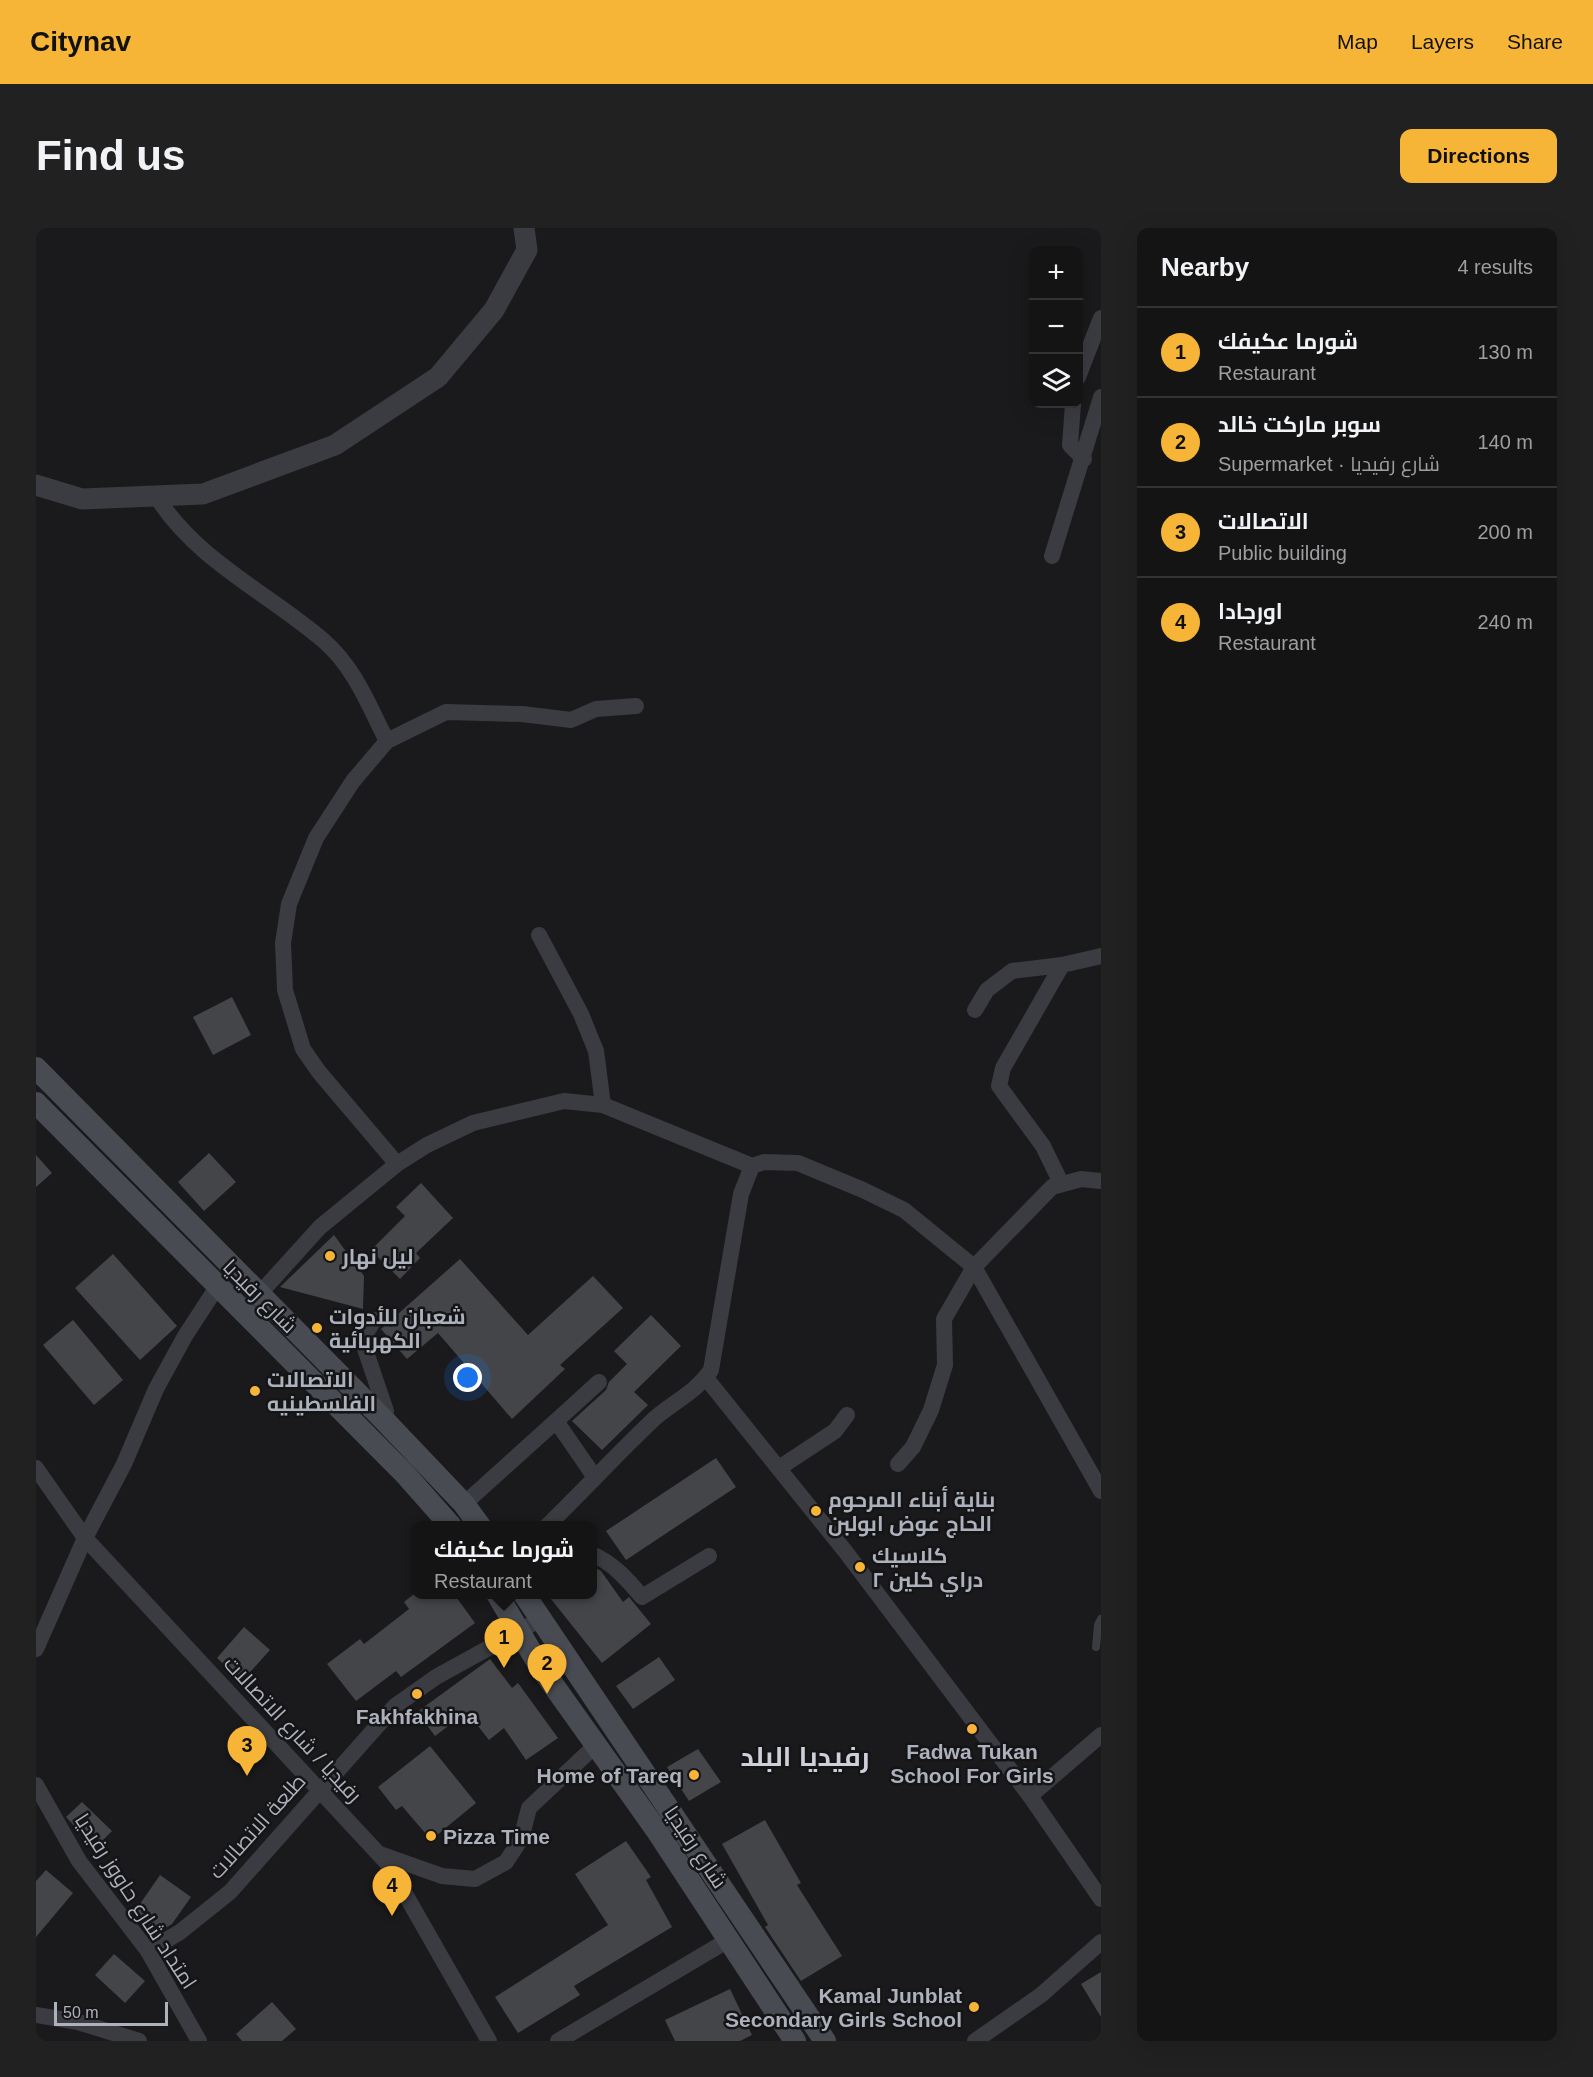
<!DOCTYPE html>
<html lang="en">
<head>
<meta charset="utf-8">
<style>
	body { margin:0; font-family:Helvetica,Cairo,sans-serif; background:#212122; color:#f1f3f6 }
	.controls { position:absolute; right:18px; top:18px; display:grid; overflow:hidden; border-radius:12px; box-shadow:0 6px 24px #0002 }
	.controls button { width:54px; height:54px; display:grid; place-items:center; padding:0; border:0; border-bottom:2px solid #333334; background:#141415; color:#f1f3f6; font:30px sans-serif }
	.scale { position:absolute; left:18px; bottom:15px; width:114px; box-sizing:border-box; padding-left:6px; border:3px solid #acb1bc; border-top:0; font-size:16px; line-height:21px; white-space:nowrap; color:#acb1bc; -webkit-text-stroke:4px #151517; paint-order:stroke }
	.you { position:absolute; left:432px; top:1150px; width:21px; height:21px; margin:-15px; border:4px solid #fff; border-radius:50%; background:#1a73e8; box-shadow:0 0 0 9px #1a73e833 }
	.badge { display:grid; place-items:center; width:39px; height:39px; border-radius:50%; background:#f7b537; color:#111; font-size:20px; font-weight:700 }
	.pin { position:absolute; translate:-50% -50px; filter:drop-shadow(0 2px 3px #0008) }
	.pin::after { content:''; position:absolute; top:32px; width:21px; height:18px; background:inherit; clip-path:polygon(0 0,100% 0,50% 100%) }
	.popup { position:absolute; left:375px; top:1293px; width:186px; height:78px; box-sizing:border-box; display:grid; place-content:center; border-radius:12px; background:#141415; filter:drop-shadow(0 2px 4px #0005); font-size:20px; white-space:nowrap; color:#9d9ea0 }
	.popup b { font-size:22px; color:#f1f3f6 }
	.popup::after { content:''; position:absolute; left:50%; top:100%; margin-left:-12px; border:12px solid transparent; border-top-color:#141415 }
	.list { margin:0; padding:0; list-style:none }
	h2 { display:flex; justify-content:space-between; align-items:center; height:78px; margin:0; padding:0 24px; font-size:26px }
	h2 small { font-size:20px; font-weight:400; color:#9d9ea0 }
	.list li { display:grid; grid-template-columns:39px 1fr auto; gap:18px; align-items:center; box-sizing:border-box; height:90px; padding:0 24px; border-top:2px solid #333334 }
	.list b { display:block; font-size:22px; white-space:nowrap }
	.list p { margin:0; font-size:20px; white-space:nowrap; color:#9d9ea0 }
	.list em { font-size:20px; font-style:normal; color:#9d9ea0 }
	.icon { flex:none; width:33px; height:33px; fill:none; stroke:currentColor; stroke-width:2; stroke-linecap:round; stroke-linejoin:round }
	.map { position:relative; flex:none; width:1065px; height:1813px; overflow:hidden; border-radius:12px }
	header { display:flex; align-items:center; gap:36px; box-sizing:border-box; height:84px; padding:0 30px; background:#f7b537; color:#111 }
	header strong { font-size:28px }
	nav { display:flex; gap:33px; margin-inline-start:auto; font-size:21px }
	.intro { display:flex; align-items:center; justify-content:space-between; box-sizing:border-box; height:144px; padding:0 36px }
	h1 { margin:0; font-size:42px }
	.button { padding:15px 27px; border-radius:12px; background:#f7b537; color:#111; font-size:21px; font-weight:700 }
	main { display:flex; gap:36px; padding:0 36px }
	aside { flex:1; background:#141415; border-radius:12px; box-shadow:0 6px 24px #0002 }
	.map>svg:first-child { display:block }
	.building { fill:#444549 }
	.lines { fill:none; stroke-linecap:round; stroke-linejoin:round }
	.service { stroke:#3a3c41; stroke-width:8 }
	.minor { stroke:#3a3c41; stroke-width:16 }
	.tertiary { stroke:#3a3c41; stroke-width:21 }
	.secondary { stroke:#484b51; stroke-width:22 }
	.poi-dot { fill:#f7b537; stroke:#151517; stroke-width:2 }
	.labels { text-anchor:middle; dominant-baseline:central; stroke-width:5; stroke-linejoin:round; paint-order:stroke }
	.poi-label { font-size:21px; font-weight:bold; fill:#acb1bc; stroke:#151517; text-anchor:start }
	.street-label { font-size:21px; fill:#acb1bc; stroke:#151517 }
	.district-label { font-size:27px; font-weight:bold; fill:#cdd0d8; stroke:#151517 }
</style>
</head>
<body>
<header>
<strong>Citynav</strong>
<nav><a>Map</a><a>Layers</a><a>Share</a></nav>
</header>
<div class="intro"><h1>Find us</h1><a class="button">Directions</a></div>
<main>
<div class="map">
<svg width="1065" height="1813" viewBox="0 0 1065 1813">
	<rect width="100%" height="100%" fill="#1a1a1c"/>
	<!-- building -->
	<g class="building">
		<polygon points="196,769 215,807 177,827 157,789"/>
		<polygon points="173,925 200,954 168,983 142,954"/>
		<polygon points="0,927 16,945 0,959"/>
		<polygon points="385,955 417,990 380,1025 384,1030 364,1051 335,1022 369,988 360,979"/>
		<polygon points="298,1007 328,1048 327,1081 244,1059"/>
		<polygon points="77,1026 141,1098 104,1132 39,1060"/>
		<polygon points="424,1031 492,1107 557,1048 587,1080 524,1137 529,1141 476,1191 402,1105 371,1131 345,1101"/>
		<polygon points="615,1087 645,1118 598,1164 612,1177 566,1222 536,1193 570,1162 573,1154 591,1136 578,1123"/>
		<polygon points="37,1092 87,1152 58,1177 7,1117"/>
		<polygon points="680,1230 700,1259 590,1332 570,1303"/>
		<polygon points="556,1338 565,1343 587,1374 593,1369 615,1396 566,1435 511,1366 556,1366"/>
		<polygon points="378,1366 418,1366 439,1395 365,1449 360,1443 320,1473 291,1436 324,1411 328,1416 373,1381 368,1374"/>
		<polygon points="208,1399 234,1422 206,1453 181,1430"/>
		<polygon points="623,1429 639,1452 597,1481 580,1458"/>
		<polygon points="454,1431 476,1460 482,1455 522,1510 490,1532 468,1500 453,1512 431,1484 399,1508 381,1484"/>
		<polygon points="394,1518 440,1575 395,1612 366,1578 360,1582 342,1559"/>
		<polygon points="662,1521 685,1554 653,1573 631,1539"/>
		<polygon points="46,1574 76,1603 59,1620 30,1589"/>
		<polygon points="729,1592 765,1655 761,1657 806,1728 765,1753 729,1699 732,1697 686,1616"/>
		<polygon points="590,1613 615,1649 610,1652 636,1699 538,1758 544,1767 482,1805 459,1769 572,1697 539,1646"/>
		<polygon points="10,1642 37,1665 0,1709 0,1653"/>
		<polygon points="124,1647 155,1669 136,1696 123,1704 97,1686"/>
		<polygon points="78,1726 109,1753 89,1775 59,1747"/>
		<polygon points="1065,1744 1065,1789 1045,1756"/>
		<polygon points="694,1761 716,1807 704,1813 639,1813 629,1792"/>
		<polygon points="236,1774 260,1801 246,1813 206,1813 200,1806"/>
	</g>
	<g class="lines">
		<!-- service -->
		<polyline class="service" points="1060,1419 1062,1397 1065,1391"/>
		<!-- minor -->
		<g class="minor">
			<polyline points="1042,149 1065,90"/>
			<polyline points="1037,176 1034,217 1048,231"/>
			<path d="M120,268c41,65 111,96 168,145 31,27 45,65 63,100"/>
			<polyline points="1016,328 1065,169"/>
			<polyline points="503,707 545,786 560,823 567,877"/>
			<polyline points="939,782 951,762 976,743 1026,737 1065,728"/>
			<polyline points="361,936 283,844 267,821 249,762 247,715 253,676 280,610 317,553 351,513 410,484 486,486 535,492 560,481 600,478"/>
			<polyline points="1025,955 1007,918 963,858 967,840 1026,737"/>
			<polyline points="217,1073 284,999 361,936 391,917 437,895 528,873 567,877 716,938"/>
			<polyline points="338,1092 326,1112 350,1183 348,1192"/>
			<polyline points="670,1150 809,1323 994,1568 1065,1671"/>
			<polyline points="520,1193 563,1154"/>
			<polyline points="862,1236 877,1219 895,1182 909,1137 908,1091 938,1039 1016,959 1045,951 1065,953"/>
			<polyline points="0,1240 49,1310 352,1636 453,1813"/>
			<polyline points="743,1240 799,1203 811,1187"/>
			<polyline points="428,1276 520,1193 558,1248"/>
			<path d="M511,1298c37,-36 71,-73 108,-108 19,-16 42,-27 56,-48l30,-176 11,-28 12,-4 34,1 65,27 41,20 70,57 127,224"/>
			<path d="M556,1326c21,9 36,26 50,43l67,-41"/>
			<polyline points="0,1421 49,1310 88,1236 120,1161 149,1108 181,1059"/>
			<polyline points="0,1557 43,1633 112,1723 163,1813"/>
			<polyline points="994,1568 1065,1507"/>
			<polyline points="344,1626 406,1648 439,1651 470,1634 485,1611 493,1580 561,1516"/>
			<polyline points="112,1723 144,1704 194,1664 359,1478 400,1449 503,1392"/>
			<polyline points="0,1787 42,1794 103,1813"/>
			<polyline points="522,1813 694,1711"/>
			<polyline points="939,1813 1005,1767 1065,1714"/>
		</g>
		<!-- tertiary -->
		<polyline class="tertiary" points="0,257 46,271 167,266 299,217 402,149 458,82 491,22 488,0"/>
		<!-- secondary -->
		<g class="secondary">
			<polyline points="0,840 348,1192 428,1276 444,1298"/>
			<polyline points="0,875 369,1246 415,1298"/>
			<polyline points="461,1366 503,1437 619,1600 759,1813"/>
			<polyline points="488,1366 789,1813"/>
		</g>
	</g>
	<!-- markers -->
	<g class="poi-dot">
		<circle cx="294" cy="1028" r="6"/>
		<circle cx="281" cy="1100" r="6"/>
		<circle cx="219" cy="1163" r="6"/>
		<circle cx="780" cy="1283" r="6"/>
		<circle cx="824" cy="1339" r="6"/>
		<circle cx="381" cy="1466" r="6"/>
		<circle cx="936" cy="1501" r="6"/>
		<circle cx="658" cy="1547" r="6"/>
		<circle cx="395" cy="1608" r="6"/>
		<circle cx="938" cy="1779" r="6"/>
	</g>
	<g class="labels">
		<!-- poi labels -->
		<g class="poi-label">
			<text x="306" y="1028">ليل نهار</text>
			<text x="293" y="1088">شعبان للأدوات<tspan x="293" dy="24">الكهربائية</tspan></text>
			<text x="231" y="1151">الاتصالات<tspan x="231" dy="24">الفلسطينيه</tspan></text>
			<text x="792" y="1271">بناية أبناء المرحوم<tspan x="792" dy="24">الحاج عوض ابولبن</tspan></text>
			<text x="836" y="1327">كلاسيك<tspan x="836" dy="24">دراي كلين ٢</tspan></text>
			<text x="381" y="1488" text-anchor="middle">Fakhfakhina</text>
			<text x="936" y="1523" text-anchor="middle">Fadwa Tukan<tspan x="936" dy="24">School For Girls</tspan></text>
			<text x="646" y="1547" text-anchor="end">Home of Tareq</text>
			<text x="407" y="1608">Pizza Time</text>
			<text x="926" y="1767" text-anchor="end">Kamal Junblat<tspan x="926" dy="24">Secondary Girls School</tspan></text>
		</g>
		<!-- street labels -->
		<g class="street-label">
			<text transform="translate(224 1068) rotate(45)">شارع رفيديا</text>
			<text transform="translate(257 1501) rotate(47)">رفيديا / شارع الاتصالات</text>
			<text transform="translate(221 1598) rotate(-48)">طلعة الاتصالات</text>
			<text transform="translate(660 1619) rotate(56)">شارع رفيديا</text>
			<text transform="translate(100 1673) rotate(57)">امتداد شارع حاووز رفيديا</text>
		</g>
		<!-- district labels -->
		<g class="district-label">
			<text x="769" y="1529">رفيديا البلد</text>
		</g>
	</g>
</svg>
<div class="controls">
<button>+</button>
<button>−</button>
<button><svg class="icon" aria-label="layers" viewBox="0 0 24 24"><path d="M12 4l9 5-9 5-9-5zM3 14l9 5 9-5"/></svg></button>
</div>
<div class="scale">50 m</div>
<div class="you"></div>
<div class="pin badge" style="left:468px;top:1440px">1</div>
<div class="popup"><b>شورما عكيفك</b>Restaurant</div>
<div class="pin badge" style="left:511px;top:1466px">2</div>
<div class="pin badge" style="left:211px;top:1548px">3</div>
<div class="pin badge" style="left:356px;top:1688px">4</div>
</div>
<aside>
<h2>Nearby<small>4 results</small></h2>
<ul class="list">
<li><span class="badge">1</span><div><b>شورما عكيفك</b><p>Restaurant</p></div><em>130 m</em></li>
<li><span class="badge">2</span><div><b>سوبر مارکت خالد</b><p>Supermarket · شارع رفيديا</p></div><em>140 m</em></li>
<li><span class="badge">3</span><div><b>الاتصالات</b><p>Public building</p></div><em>200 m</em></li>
<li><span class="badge">4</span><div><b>اورجادا</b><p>Restaurant</p></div><em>240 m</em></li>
</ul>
</aside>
</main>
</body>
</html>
